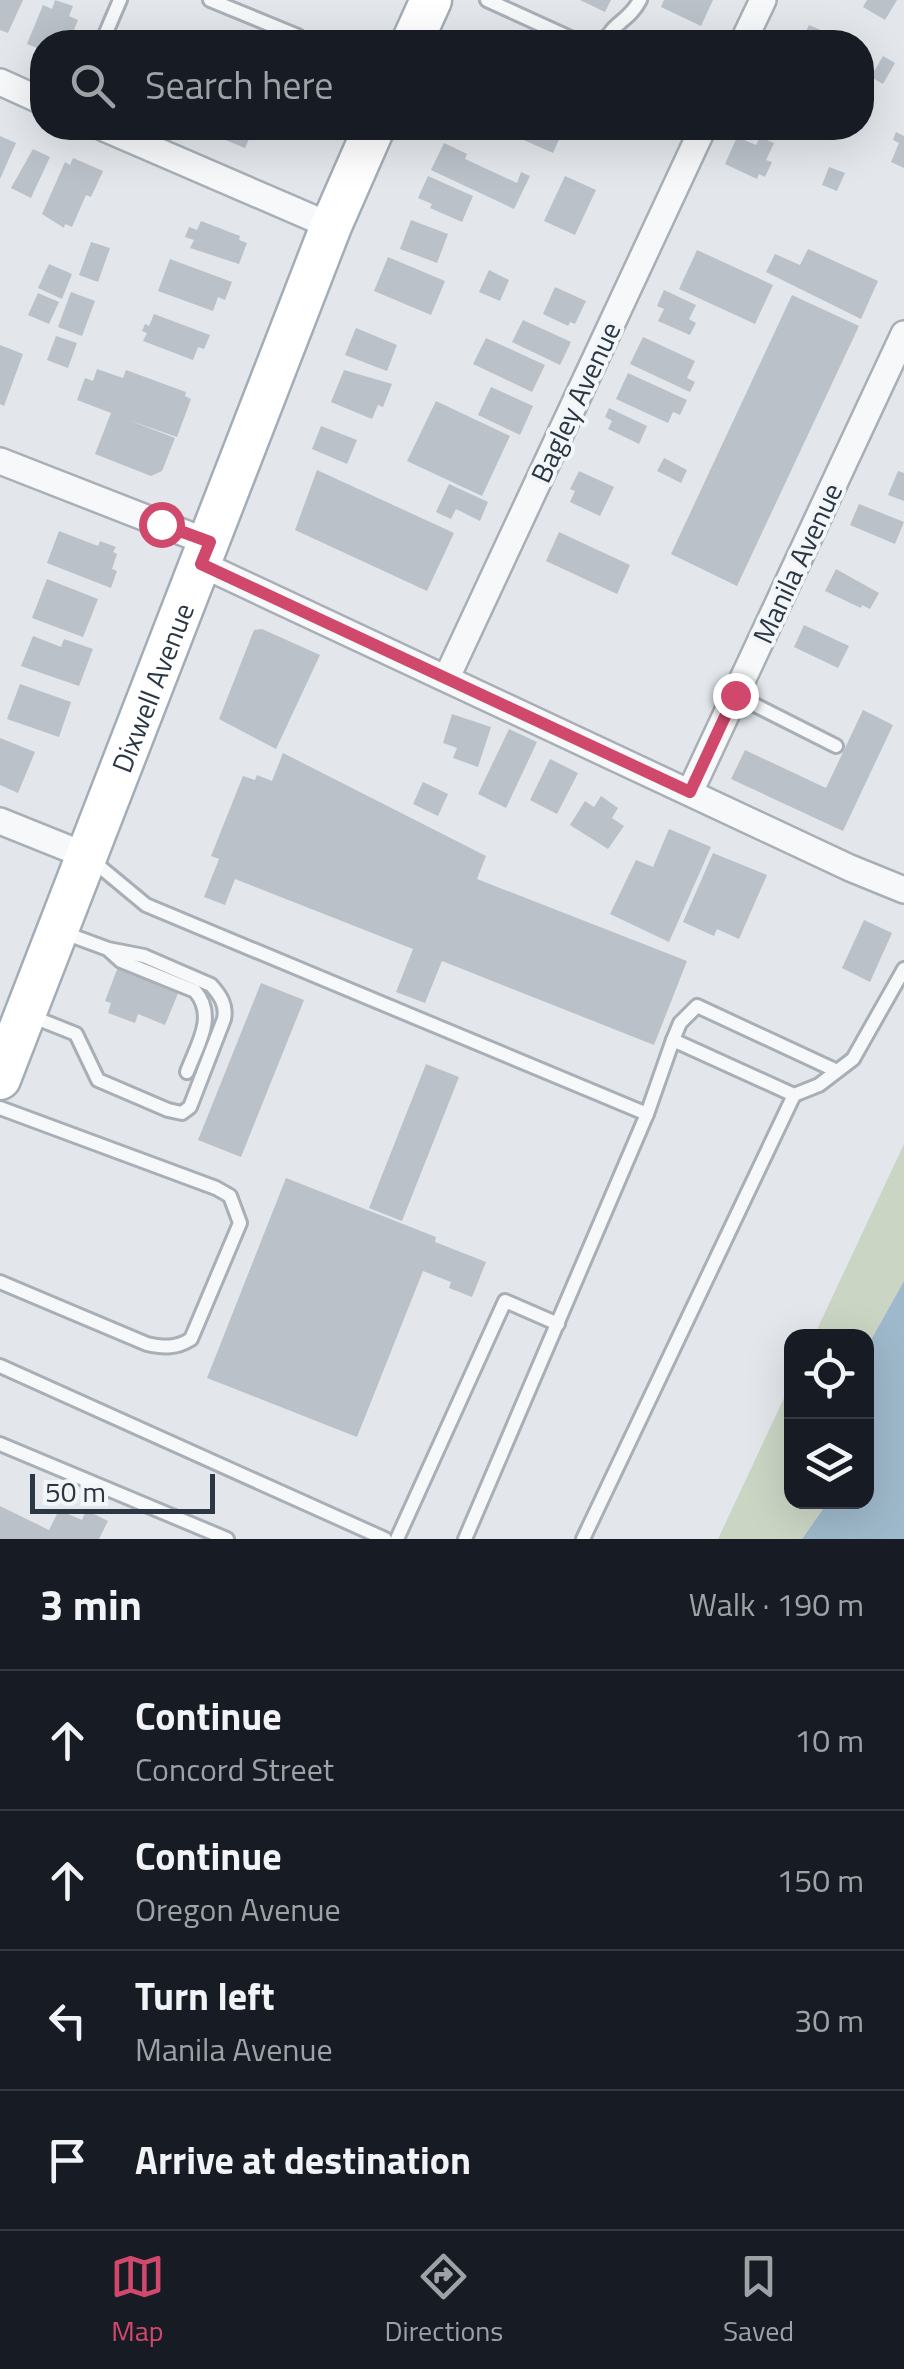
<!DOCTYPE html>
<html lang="en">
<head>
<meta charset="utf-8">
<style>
	body { margin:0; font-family:"Titillium Web",sans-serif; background:#20242c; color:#f1f3f6 }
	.controls { position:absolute; right:30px; bottom:30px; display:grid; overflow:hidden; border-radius:20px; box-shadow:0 10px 40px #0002 }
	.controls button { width:90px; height:90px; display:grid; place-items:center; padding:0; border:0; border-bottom:2px solid #363941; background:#171b24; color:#f1f3f6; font:50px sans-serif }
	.scale { position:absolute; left:30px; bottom:25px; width:185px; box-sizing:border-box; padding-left:10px; border:5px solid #2b3744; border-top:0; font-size:28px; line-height:35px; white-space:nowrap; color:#2b3744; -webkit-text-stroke:8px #f3f6f8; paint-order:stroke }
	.stop { position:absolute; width:30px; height:30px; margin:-22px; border:8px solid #d0496d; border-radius:50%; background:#fff }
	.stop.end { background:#d0496d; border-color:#fff; box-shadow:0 2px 10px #0008 }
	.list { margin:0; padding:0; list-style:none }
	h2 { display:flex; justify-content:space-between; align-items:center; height:130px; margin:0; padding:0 40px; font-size:42px }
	h2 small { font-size:32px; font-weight:400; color:#9ea1a6 }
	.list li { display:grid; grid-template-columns:65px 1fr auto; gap:30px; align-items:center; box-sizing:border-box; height:140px; padding:0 40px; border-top:2px solid #363941 }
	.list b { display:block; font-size:38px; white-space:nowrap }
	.list p { margin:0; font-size:32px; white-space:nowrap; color:#9ea1a6 }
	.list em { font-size:32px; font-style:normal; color:#9ea1a6 }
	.icon { flex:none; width:55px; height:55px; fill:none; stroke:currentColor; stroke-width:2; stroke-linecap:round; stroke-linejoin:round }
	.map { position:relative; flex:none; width:904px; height:1539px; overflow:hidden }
	.search { position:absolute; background:#171b24; box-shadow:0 10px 40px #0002; left:30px; right:30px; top:30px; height:110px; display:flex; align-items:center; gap:25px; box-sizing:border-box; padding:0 35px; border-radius:40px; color:#9ea1a6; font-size:38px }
	.sheet { height:690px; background:#171b24 }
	nav { display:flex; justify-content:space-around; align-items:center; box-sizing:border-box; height:140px; border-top:2px solid #363941; background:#171b24; font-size:28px; color:#9ea1a6 }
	nav a { display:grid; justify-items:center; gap:5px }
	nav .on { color:#d0496d }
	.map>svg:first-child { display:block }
	.green { fill:#cbd5c4 }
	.water { fill:#9eb9cb }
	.building { fill:#bac1c9 }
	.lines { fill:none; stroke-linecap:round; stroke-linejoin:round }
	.lane-casing { stroke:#a8afb6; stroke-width:18 }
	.street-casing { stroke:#a8afb6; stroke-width:30 }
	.primary-casing { stroke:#a2adb7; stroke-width:45 }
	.lane { stroke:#f6f8f9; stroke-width:12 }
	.street { stroke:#f6f8f9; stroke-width:25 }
	.primary { stroke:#fff; stroke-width:40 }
	.route { stroke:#d0496d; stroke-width:12 }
	.labels { text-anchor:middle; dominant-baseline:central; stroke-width:8; stroke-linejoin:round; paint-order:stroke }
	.street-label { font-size:28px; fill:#2b3744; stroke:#f3f6f8 }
</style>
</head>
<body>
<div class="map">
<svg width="904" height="1539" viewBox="0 0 904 1539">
	<rect width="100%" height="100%" fill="#e3e7eb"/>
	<!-- green -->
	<g class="green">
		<polygon points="904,1144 904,1281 867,1347 866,1336 814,1336"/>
		<polygon points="791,1383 792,1502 828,1502 802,1539 718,1539"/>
	</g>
	<!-- water -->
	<polygon class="water" points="904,1281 904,1539 802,1539 828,1502 866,1502 867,1347"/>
	<!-- building -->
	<g class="building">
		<polygon points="0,0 23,0 8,33 0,30"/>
		<polygon points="55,0 73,6 69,16 78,20 69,42 42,42 42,50 27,44 43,5 52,9"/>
		<polygon points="580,0 611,0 605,12"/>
		<polygon points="664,0 713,0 701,26 661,7"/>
		<polygon points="867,0 897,0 885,20 863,7"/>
		<polygon points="809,25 828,33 823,42 801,42"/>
		<polygon points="161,34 181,42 157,42"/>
		<polygon points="883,56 895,63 883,84 871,77"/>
		<polygon points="196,128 254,128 245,148"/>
		<polygon points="497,128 564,128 553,153"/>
		<polygon points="896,132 904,136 904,168 891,162 899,143 893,140"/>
		<polygon points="0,136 16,143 0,179"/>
		<polygon points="737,137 756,145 760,137 774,143 766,160 772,162 765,177 759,174 757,179 725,164"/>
		<polygon points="444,143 467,154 465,159 517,183 521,172 530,176 514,209 431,170"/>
		<polygon points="33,149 50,157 31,198 11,188"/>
		<polygon points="73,158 103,171 91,197 86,195 72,227 65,224 64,228 42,214 65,162 70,165"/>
		<polygon points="829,167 845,173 837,191 822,185"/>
		<polygon points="428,176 473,196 462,222 430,208 432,204 418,198"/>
		<polygon points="565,176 596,190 575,235 544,221"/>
		<polygon points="411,220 448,234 437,263 400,249"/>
		<polygon points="201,221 240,236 239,240 247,243 239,264 190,248 194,240 185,237 189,227 197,230"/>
		<polygon points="91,242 110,248 98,282 79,275"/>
		<polygon points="808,249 878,281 861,319 766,272 775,254 800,265"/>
		<polygon points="697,250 773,285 755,324 679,289"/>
		<polygon points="388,257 445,281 431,315 374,291"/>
		<polygon points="170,259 232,282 225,300 218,297 213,311 158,291"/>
		<polygon points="49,264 72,274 62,299 38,288"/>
		<polygon points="489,270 509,280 500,301 479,292"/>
		<polygon points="555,287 586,301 575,324 570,322 568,326 543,314"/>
		<polygon points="664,290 696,305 689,319 696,323 690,335 658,321 664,309 657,306"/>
		<polygon points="71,292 95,301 82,336 58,327"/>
		<polygon points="38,293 59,302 49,324 28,315"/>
		<polygon points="792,295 859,326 737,586 671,554"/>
		<polygon points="154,314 210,335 204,349 198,347 193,360 143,341 147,333 142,331 145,324 149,326"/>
		<polygon points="523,320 571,342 560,365 512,342"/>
		<polygon points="356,328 397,345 387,371 345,355"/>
		<polygon points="56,336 77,343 68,368 47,360"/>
		<polygon points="643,337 695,361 687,378 695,382 690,392 630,364"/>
		<polygon points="486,338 545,365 532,392 473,364"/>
		<polygon points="0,345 23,354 4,406 0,404"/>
		<polygon points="97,369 123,378 126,370 186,392 185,396 191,399 177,437 128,420 175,438 162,471 151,476 95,454 111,413 77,400 85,378 93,381"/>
		<polygon points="344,370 392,384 383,407 378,405 372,419 331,402"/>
		<polygon points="628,373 687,400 680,415 673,412 668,423 616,399"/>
		<polygon points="491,387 533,406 520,435 478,415"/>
		<polygon points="436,401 510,436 482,496 407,461"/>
		<polygon points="609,408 647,426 639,444 608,429 612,421 605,417"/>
		<polygon points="321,426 357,440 347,464 312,449"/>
		<polygon points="664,458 687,470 681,483 657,471"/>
		<polygon points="317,470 454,533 427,591 295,530"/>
		<polygon points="579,471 614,487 600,516 570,502 575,491 570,489"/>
		<polygon points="898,471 904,473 904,501 888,495"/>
		<polygon points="449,484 488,502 480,521 456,509 451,519 436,512"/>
		<polygon points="859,504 904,522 895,544 850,525"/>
		<polygon points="59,531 98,546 100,541 116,547 113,552 117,554 112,569 117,571 111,588 47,563"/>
		<polygon points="559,532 630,565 617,594 546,561"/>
		<polygon points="836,569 879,593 870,609 862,605 861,608 825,591"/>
		<polygon points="47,579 98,599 83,637 32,618"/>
		<polygon points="804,625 849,646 838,668 794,647"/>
		<polygon points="262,629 320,655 276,749 219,719 254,630"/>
		<polygon points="33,636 61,647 64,639 93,649 79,686 21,666"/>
		<polygon points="20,684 71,702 59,737 7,719"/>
		<polygon points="863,710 893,725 843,831 731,779 745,750 826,788"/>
		<polygon points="452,714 491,727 478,767 453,758 457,748 443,743"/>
		<polygon points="509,729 537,742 506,808 478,794"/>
		<polygon points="0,738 35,752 18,793 0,785"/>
		<polygon points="283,753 486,856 477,879 687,961 654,1045 442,961 425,1003 396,992 413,949 235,879 225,905 204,897 219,859 211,856 243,776 255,780 257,775 272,781"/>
		<polygon points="550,759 578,773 557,814 530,800"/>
		<polygon points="423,782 448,794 438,816 413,804"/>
		<polygon points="601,796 618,808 612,818 624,826 608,849 570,825 585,801 594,807"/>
		<polygon points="669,829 711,847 669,942 610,914 636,860 653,867"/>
		<polygon points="713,853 767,875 739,939 717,929 714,936 683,922"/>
		<polygon points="864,920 892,933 870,982 842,968"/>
		<polygon points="118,967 179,991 165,1025 138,1014 135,1023 108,1013 111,1003 105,1001"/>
		<polygon points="261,983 304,1000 241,1157 198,1140"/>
		<polygon points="426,1064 459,1077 402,1221 369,1208"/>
		<polygon points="286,1178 436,1237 435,1242 486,1262 472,1297 449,1288 451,1282 423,1271 357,1437 207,1378"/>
		<polygon points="0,1506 49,1530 59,1510 82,1520 86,1510 108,1521 99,1539 0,1539"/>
	</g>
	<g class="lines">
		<defs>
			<g id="lane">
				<polyline points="210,0 298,36 303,42"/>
				<polyline points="487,0 579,42"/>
				<polyline points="102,42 120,0"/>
				<path d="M604,42c11,-21 25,-21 36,-42"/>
				<polyline points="735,695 836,746"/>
				<polyline points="93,861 146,905 647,1114 465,1539"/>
				<path d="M110,951l11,10 74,30c22,25 2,54 -8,81"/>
				<path d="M28,1015l48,19 22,46 70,30 14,3 8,-6 34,-88c3,-14 -4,-24 -13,-34l-67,-29 -36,-7 -46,-17"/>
				<polyline points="673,1040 680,1023 697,1006 837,1071"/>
				<polyline points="794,1095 819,1085 853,1059 904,969"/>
				<path d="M0,1108l216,80 14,8 10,27 -49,116c-14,9 -27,9 -44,5l-147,-62"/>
				<polyline points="0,1366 385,1539"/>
				<polyline points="0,1444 227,1539"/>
				<polyline points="397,1539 505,1301 558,1324"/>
				<polyline points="583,1539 794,1095 673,1040 647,1114"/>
			</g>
			<g id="street">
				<polyline points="743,42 763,0"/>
				<polyline points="0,82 42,101"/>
				<polyline points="104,128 331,226"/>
				<polyline points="0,461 210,543"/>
				<polyline points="201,564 850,868 904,890"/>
				<polyline points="447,677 703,128"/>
				<polyline points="690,792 904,334"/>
				<polyline points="0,821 87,856"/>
			</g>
			<g id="primary">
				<polyline points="412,42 431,0"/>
				<path id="s1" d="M0,1079l331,-853 43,-98"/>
			</g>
		</defs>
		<!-- lane casing -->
		<use href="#lane" class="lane-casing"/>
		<!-- street casing -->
		<use href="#street" class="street-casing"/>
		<!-- primary casing -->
		<use href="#primary" class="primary-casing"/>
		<!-- lane -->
		<use href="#lane" class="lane"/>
		<!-- street -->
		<use href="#street" class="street"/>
		<!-- primary -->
		<use href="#primary" class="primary"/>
	</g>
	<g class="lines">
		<!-- route -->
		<polyline class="route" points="161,524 210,542 201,564 690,792 735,695"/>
	</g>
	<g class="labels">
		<!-- street labels -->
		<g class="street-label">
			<text transform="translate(575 402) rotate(-65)">Bagley Avenue</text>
			<text transform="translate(797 563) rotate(-65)">Manila Avenue</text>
			<text stroke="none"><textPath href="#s1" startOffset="420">Dixwell Avenue</textPath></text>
		</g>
	</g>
</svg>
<div class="controls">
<button><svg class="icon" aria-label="locate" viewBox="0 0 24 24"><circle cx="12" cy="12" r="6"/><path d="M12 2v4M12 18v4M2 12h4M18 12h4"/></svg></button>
<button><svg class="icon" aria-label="layers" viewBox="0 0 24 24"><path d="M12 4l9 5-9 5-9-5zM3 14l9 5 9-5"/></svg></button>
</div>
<div class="scale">50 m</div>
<div class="stop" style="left:161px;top:524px"></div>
<div class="stop end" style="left:735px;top:695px"></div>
<div class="search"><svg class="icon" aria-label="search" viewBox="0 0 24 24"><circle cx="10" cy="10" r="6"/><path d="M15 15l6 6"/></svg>Search here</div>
</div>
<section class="sheet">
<h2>3 min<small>Walk · 190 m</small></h2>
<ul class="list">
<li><svg class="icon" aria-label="ahead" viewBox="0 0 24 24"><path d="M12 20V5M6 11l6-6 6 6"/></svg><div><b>Continue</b><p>Concord Street</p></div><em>10 m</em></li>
<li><svg class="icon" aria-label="ahead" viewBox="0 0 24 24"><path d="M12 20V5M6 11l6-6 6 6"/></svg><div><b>Continue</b><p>Oregon Avenue</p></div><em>150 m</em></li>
<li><svg class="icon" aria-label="left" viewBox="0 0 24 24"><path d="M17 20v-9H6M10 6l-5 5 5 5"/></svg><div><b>Turn left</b><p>Manila Avenue</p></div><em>30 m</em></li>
<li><svg class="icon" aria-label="arrive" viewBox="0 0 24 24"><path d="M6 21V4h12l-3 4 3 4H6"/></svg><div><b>Arrive at destination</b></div></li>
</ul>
</section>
<nav>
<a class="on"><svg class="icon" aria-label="map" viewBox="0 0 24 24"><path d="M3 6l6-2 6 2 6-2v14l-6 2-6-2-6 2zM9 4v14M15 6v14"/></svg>Map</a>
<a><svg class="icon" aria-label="directions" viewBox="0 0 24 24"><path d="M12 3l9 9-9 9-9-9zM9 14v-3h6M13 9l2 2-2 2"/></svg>Directions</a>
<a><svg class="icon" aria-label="saved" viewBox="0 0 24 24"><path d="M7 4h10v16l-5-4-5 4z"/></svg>Saved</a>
</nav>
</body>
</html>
